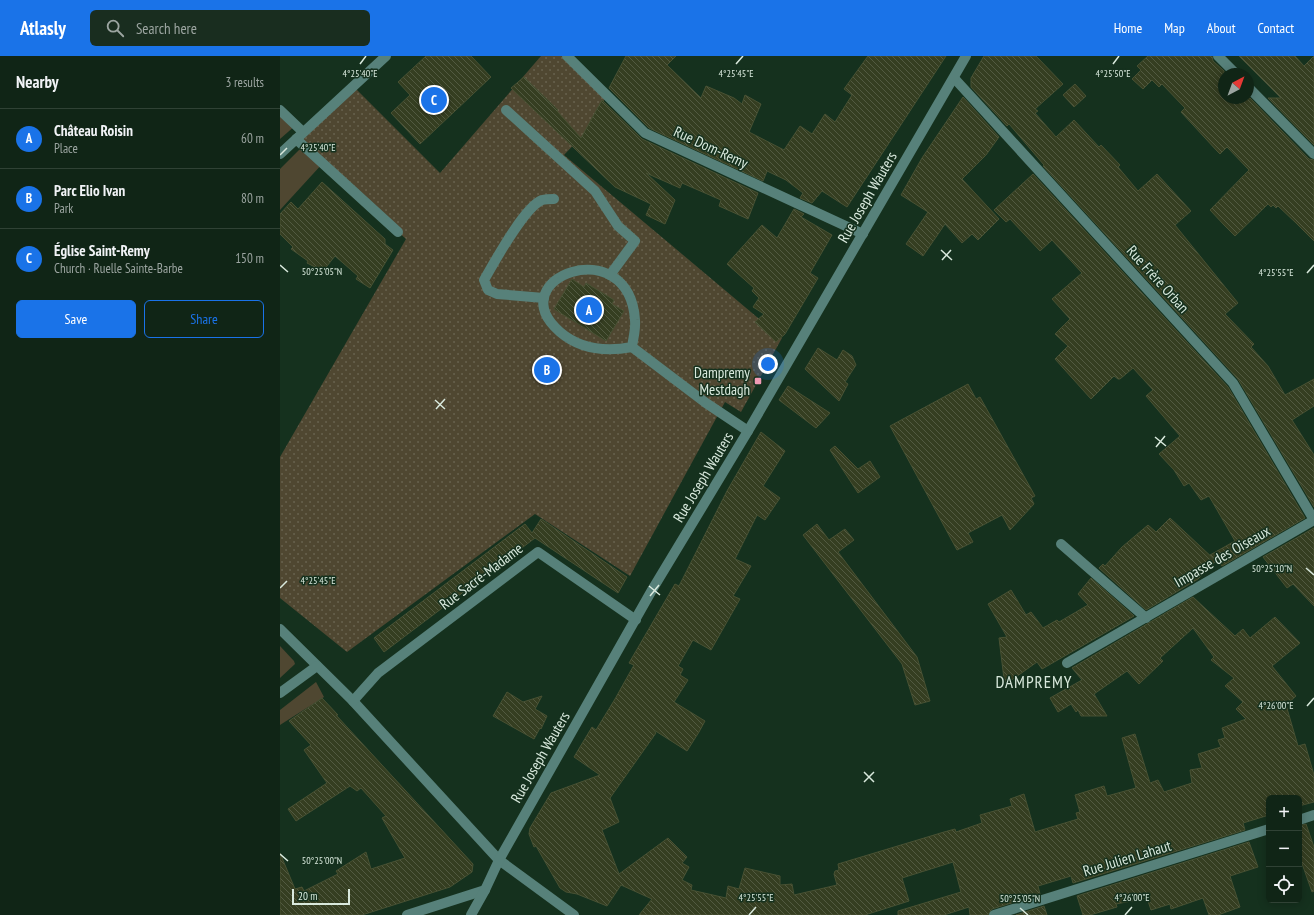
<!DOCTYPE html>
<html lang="en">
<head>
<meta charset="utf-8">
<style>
	body { margin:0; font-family:"PT Sans Narrow",sans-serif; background:#192d1f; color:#f1f3f6 }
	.controls { position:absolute; right:12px; bottom:12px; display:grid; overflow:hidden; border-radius:6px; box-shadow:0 2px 10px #0003 }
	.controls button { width:36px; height:36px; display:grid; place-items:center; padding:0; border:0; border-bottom:1px solid #304235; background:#102516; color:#f1f3f6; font:20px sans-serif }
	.compass { position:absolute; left:938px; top:12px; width:36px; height:36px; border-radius:50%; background:#102516; box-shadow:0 2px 10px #0003; rotate:41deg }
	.scale { position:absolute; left:12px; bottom:10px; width:58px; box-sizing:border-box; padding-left:4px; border:2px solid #d9e9dd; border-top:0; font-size:11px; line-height:14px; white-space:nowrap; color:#d9e9dd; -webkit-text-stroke:3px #15311e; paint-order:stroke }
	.you { position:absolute; left:488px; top:308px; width:14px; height:14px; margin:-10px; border:3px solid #fff; border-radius:50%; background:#1a73e8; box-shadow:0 0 0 6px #1a73e833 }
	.badge { display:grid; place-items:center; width:26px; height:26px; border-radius:50%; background:#1a73e8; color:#fff; font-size:13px; font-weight:700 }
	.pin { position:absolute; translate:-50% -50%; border:2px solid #fff; box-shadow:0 1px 4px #0006 }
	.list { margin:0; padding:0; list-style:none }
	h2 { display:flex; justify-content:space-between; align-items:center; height:52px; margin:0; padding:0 16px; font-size:17px }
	h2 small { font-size:13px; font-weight:400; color:#9ca5a1 }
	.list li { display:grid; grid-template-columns:26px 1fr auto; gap:12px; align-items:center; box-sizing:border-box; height:60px; padding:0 16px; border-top:1px solid #304235 }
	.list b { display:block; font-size:15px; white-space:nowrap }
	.list p { margin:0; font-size:13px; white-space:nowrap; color:#9ca5a1 }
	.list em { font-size:13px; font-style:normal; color:#9ca5a1 }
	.actions { display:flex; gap:8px; padding:12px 16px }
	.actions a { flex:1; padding:9px 0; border:1px solid #1a73e8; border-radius:6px; text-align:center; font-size:14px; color:#1a73e8 }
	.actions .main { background:#1a73e8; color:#fff }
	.icon { flex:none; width:22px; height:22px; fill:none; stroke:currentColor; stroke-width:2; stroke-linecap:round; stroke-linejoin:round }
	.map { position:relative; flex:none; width:1034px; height:859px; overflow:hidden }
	header { display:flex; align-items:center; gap:24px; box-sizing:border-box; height:56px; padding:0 20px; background:#1a73e8; color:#fff }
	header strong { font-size:19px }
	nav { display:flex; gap:22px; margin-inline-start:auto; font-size:14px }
	.search { width:280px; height:36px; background:#192d1f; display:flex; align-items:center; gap:10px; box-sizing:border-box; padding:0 14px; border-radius:6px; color:#9ca5a1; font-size:15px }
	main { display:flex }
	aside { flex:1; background:#102516 }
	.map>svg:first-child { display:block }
	.green { fill:#4f4731 }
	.park { fill:url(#park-dots) }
	.building { fill:url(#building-back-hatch); stroke:#485133 }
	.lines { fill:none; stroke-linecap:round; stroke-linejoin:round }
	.minor { stroke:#57817a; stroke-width:10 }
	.ticks { fill:none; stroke:#d9e9dd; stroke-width:1.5 }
	.poi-dot { fill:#f19ab4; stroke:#15311e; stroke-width:1.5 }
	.labels { text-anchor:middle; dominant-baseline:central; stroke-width:3; stroke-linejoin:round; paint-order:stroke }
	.street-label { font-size:15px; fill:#d9e9dd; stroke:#15311e }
	.poi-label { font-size:15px; fill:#d9e9dd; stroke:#15311e; text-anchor:end }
	.quarter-label { font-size:17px; letter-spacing:1px; fill:#d9e9dd; stroke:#15311e }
	.ticks-label { font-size:10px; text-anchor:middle; fill:#d9e9dd; stroke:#15311e; stroke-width:3; stroke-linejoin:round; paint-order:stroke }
</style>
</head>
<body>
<header>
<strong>Atlasly</strong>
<div class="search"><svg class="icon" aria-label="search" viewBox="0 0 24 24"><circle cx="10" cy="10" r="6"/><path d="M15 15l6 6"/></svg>Search here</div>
<nav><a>Home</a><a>Map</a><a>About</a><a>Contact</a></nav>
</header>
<main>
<aside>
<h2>Nearby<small>3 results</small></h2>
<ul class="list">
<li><span class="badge">A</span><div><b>Château Roisin</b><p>Place</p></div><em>60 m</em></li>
<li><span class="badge">B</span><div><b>Parc Elio Ivan</b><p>Park</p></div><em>80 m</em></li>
<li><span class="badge">C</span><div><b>Église Saint-Remy</b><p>Church · Ruelle Sainte-Barbe</p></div><em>150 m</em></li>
</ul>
<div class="actions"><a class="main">Save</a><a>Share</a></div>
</aside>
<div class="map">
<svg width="1034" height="859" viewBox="0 0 1034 859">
	<defs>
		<pattern id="park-dots" width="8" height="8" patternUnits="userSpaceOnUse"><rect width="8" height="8" fill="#4f4731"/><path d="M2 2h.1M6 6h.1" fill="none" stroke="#68624e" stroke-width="1.8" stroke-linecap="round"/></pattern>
		<pattern id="building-back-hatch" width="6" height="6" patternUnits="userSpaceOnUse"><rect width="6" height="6" fill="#353e21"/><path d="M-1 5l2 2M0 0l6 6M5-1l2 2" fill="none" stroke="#525a41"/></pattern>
	</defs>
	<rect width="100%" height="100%" fill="#15311e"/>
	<!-- green -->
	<g class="green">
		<polygon points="0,57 16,69 0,83"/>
		<polygon points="23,90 43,107 0,154 0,113"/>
		<polygon points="0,590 14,605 15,608 0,622"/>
		<polygon points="36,626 44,641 0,669 0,654"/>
	</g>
	<!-- park -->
	<polygon class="park" points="261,0 287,0 328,40 318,51 303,79 284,99 502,282 461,356 445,346 350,520 255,458 67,596 0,542 0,401 126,183 16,83 73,30 160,117"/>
	<!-- building -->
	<g class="building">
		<polygon points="146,0 191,0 211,21 140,88 111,57 130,39 118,26"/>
		<polygon points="346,0 396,0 387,9 421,42 426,30 454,42 462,48 465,39 481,48 469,76 504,94 520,70 532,78 545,58 555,66 572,39 564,33 588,0 666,0 567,151 542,135 532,147 520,142 523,137 506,124 487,115 483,125 369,72 329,32"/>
		<polygon points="704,0 756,0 783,28 755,53 758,55 755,57 776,81 794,64 819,91 821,89 840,109 838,111 858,135 877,118 911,155 895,169 958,247 945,258 974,288 971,291 988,310 1005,339 1034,323 1034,350 1012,364 1034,399 1034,451 958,323 763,110 764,109 729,68 727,70 691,31 691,22"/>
		<polygon points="868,0 932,0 933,5 944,15 944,42 970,42 1029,103 1034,104 1034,185 1016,167 998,150 996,152 993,149 991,151 988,148 955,180 944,169 930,154 969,114 947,91 940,98 937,95 901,56 905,52 882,28 879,31 872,24 863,33 852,23 861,14 857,10"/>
		<polygon points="959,0 1015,0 1024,10 1034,0 1034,89 988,42 1001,42"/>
		<polygon points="244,21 278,54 277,55 301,82 322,44 362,83 478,137 468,163 439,150 441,144 402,127 400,132 366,117 395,144 385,168 366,159 371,148 335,131 231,32"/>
		<polygon points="795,28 806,40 794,51 783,39"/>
		<polygon points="683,41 719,81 706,99 682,123 719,163 698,184 692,178 682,187 665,168 643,200 626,188 648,156 621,139 642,102"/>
		<polygon points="753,118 948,331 1025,462 942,510 930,499 955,485 929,440 921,444 909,427 904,430 894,414 879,398 900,380 866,340 873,334 853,312 840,323 838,323 834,320 811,343 775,303 788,290 775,278 790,263 772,243 802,217 772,184 760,195 730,163 726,166 714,154"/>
		<polygon points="42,126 105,183 105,188 113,194 90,232 76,223 78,220 55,200 43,215 27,207 28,205 11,193 13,191 0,178 0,158 11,146 18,153"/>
		<polygon points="514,153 524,158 521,161 552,179 530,217 538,222 505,278 496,286 475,266 484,258 473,251 479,242 472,235 474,232 447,208 482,169 497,182"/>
		<polygon points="292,223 304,231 306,227 334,244 332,248 344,255 326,285 274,253"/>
		<polygon points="538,292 557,304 563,294 572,300 576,309 565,326 568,328 559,345 525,313"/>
		<polygon points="688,328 696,343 700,341 755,440 751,442 754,448 730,474 722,459 688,477 693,486 677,494 610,370"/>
		<polygon points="508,330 550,357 536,372 499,344"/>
		<polygon points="481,376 505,395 483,430 500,442 485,464 477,459 455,503 471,510 453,540 460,543 431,594 413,584 398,610 403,613 400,619 408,624 394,646 425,665 419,676 407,695 374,674 376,677 330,742 339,766 322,774 339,818 388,782 407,801 402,807 409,811 402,824 412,829 411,834 446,842 448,830 459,833 465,812 500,820 500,829 512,828 514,839 557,829 554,818 555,815 559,814 558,808 664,776 675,773 676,776 702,767 700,759 732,750 730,743 744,738 755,776 798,763 796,757 800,756 795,739 824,730 827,740 856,732 842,682 855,678 870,727 878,724 884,736 912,727 910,714 922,712 918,698 941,691 938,684 945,682 942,672 966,663 956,653 963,646 945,630 954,622 931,604 934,601 913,572 880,602 883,605 859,628 847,615 814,638 827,660 801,660 798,654 796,656 791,648 778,656 770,642 802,624 792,612 913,541 955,580 963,573 970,582 995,561 1020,587 992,610 1016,640 1006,649 1018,690 1025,688 1034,719 1034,746 1019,750 1019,742 989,742 989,759 963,767 965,774 793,827 791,820 758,830 760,838 712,853 708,859 690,859 689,851 664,859 618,859 618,855 681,836 673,806 622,822 629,845 585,859 359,859 372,843 341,829 327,850 297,838 286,836 280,832 256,790 254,791 249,778 250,772 271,737 320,719 294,701 312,671 316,674 335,643 354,609 349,607 395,528 399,530 447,435"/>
		<polygon points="555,390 578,413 590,405 600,421 578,437 550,394"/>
		<polygon points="890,462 936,505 918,523 866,554 819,512 823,508 825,510 842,491 868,469 876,476"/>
		<polygon points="261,463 347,521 338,537 255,482 104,596 94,582 245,468 252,477"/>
		<polygon points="537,468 549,484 565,473 574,484 558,496 637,601 650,645 635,649 622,608 523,479"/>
		<polygon points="1034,472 1034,550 1013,528 1007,532 983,501"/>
		<polygon points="811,522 854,560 762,613 757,606 726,628 725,623 724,623 719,582 727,581 708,548 731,534 746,559 751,556 763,572 777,564 779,566 808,549 798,538"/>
		<polygon points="227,636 243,646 262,640 255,653 267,660 261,673 260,672 254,683 213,660"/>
		<polygon points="42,642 58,659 56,659 193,808 192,816 170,831 82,859 0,859 0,797 15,833 22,831 24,835 58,818 56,815 86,796 91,813 125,802 102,762 106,760 81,732 77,735 70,730 16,765 8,753 47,727 24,694 31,689 9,665"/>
		<polygon points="1026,768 1034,791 1034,835 1032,836 1019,799 1019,770"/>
		<polygon points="969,786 978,811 950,820 960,851 938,859 929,859 923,842 891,853 890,848 871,854 867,842 836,848 837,851 810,859 803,859 797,840"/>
		<polygon points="764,850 767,859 736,859"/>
	</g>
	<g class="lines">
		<!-- minor -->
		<g class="minor">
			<polyline points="287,0 365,77 583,178"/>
			<polyline points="938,0 956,18"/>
			<polyline points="674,22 953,327 1034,464"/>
			<polyline points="968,31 1034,98"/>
			<polyline points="0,54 23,76"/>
			<polyline points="226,54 315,135 338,170 355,185 330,219"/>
			<polyline points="16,83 118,176"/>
			<polyline points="0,98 106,0"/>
			<path d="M264,242l-47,-4 -9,-4 -4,-10c10,-17 40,-73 58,-80 4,-1 8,-1 12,-1"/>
			<path d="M352,291c-26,5 -51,3 -72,-15 -62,-54 69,-102 75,-12 1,9 -2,19 -3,27l74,56 42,28"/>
			<polyline points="781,488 866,562"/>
			<polyline points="0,573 73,645 219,804 294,859"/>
			<polyline points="787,607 1034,464"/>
			<polyline points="0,637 37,610"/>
			<polyline points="73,645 98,617 258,496 356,564"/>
			<polyline points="1019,764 1034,759"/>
			<polyline points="127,859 205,834"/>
			<polyline points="191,859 205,834 219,804 372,534 468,375 686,0"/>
			<polyline points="714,859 989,773"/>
		</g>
	</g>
	<!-- ticks -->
	<path class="ticks" d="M80,8l6,-8M456,8l7,-8M833,8l6,-8M0,99l7,-7M661,194l11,10M662,204l9,-10M0,209l8,7M1027,217l7,-8M155,344l10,9M156,353l9,-10M875,381l11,9M876,391l9,-11M1026,512l8,7M369,530l11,9M0,532l7,-7M370,540l9,-11M1027,650l7,-8M584,716l10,10M584,726l10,-10M0,798l8,7M740,852l8,7M469,859l7,-8M845,859l7,-8"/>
	<!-- markers -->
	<rect class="poi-dot" x="474" y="321" width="8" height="8" rx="2"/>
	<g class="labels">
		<!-- street labels -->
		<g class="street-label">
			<text transform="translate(431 91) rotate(25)">Rue Dom-Remy</text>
			<text transform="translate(587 141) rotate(-60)">Rue Joseph Wauters</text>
			<text transform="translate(878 223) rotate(48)">Rue Frère Orban</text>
			<text transform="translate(423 421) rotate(-59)">Rue Joseph Wauters</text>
			<text transform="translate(942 500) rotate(-30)">Impasse des Oiseaux</text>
			<text transform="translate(201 520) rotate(-37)">Rue Sacré-Madame</text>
			<text transform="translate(260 701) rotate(-60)">Rue Joseph Wauters</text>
			<text transform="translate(847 802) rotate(-17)">Rue Julien Lahaut</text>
		</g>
		<!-- poi labels -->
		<g class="poi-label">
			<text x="470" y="316">Dampremy<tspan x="470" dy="17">Mestdagh</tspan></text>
		</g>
		<!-- quarter labels -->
		<g class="quarter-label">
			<text x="754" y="626">DAMPREMY</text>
		</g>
	</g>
	<g class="ticks-label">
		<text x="80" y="21">4°25'40"E</text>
		<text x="456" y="21">4°25'45"E</text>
		<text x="833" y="21">4°25'50"E</text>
		<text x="38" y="95">4°25'40"E</text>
		<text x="42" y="219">50°25'05"N</text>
		<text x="996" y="220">4°25'55"E</text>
		<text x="992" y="516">50°25'10"N</text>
		<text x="38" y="528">4°25'45"E</text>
		<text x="996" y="653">4°26'00"E</text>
		<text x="42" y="808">50°25'00"N</text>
		<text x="476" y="845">4°25'55"E</text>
		<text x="852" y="845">4°26'00"E</text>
		<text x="740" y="846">50°25'05"N</text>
	</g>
</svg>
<div class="controls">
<button>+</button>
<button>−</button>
<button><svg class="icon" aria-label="locate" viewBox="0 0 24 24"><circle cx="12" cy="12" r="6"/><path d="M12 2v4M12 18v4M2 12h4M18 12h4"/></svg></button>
</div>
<svg class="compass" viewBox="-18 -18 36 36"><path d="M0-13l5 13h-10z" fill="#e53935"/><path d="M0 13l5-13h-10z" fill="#9ca5a1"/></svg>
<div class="scale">20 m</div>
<div class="you"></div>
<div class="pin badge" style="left:309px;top:254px">A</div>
<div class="pin badge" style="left:267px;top:314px">B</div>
<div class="pin badge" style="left:154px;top:44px">C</div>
</div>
</main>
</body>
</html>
